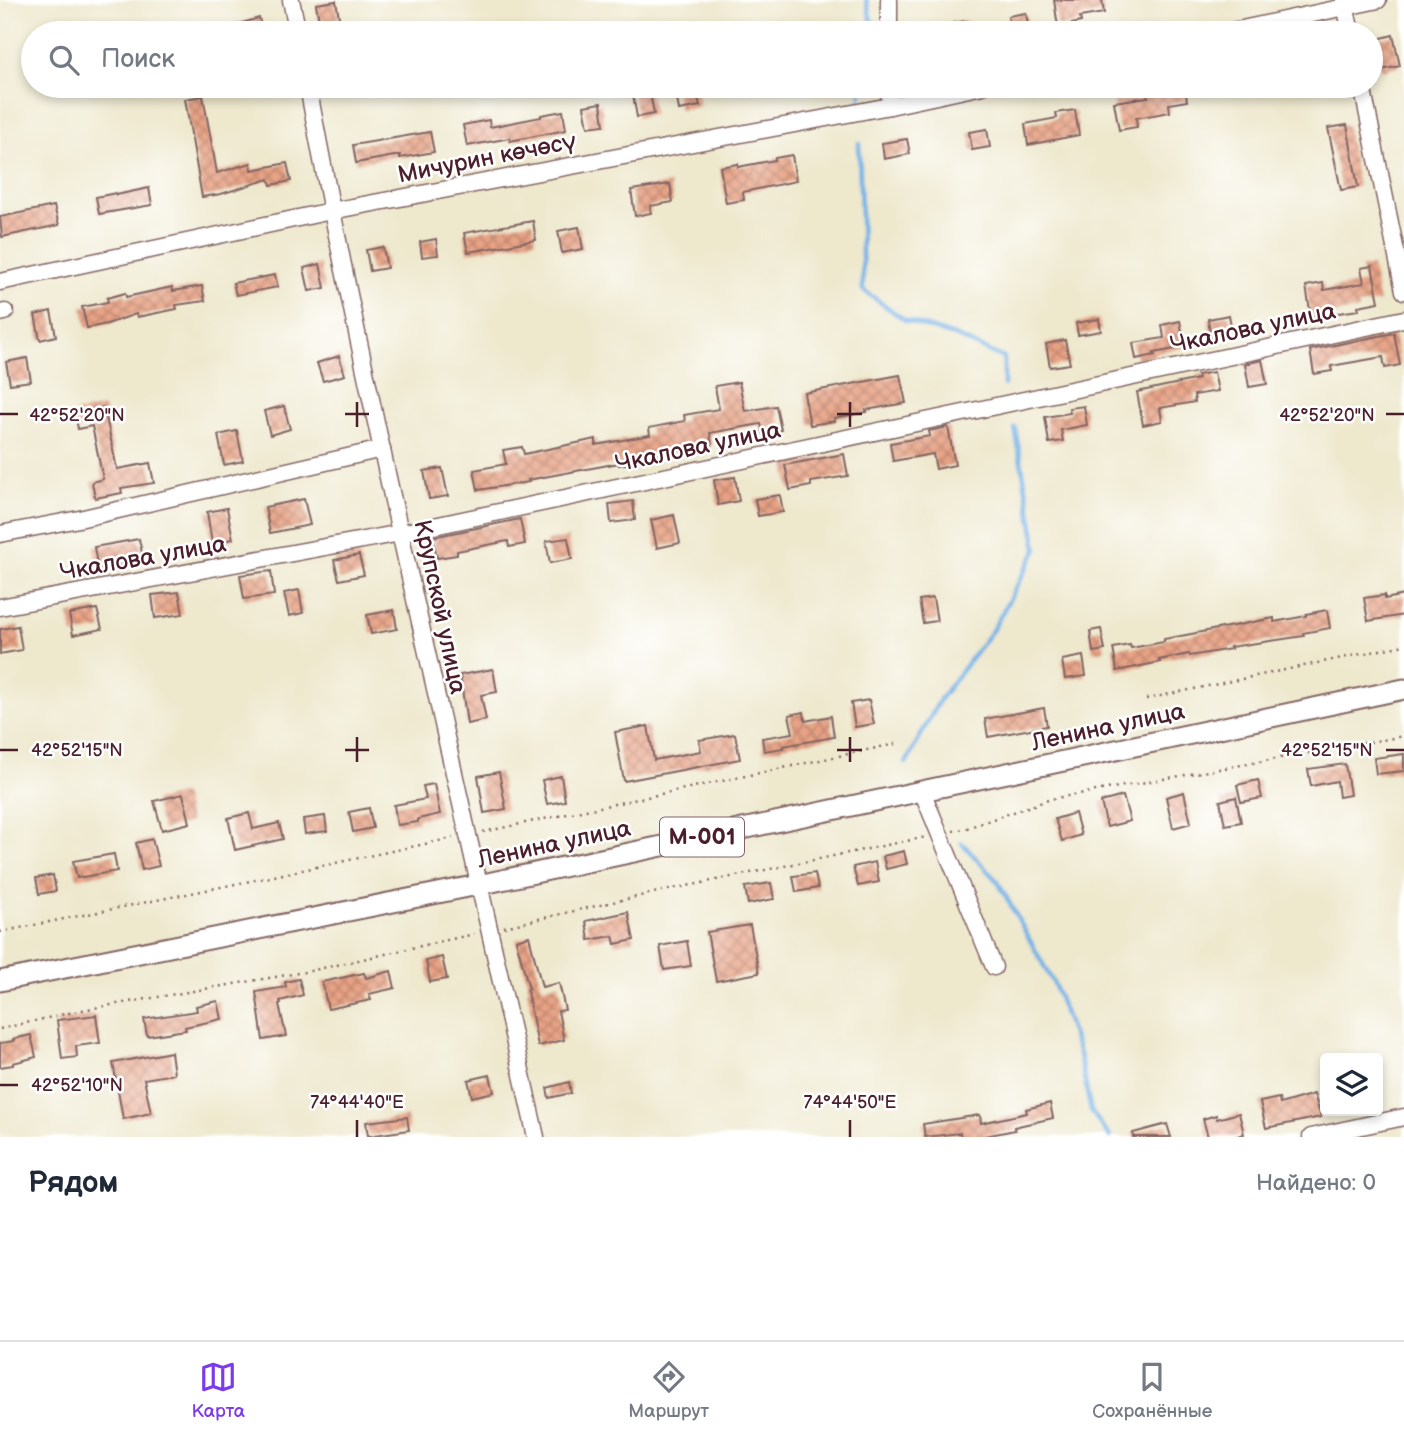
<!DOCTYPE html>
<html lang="ru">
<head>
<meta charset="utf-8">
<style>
	body { margin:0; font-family:"Balsamiq Sans",sans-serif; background:#f2f2f3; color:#1f2937 }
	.controls { position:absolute; right:21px; bottom:21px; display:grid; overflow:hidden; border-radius:7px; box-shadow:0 4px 10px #0003 }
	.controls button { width:63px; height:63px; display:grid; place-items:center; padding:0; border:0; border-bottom:2px solid #e0e1e3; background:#fff; color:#1f2937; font:35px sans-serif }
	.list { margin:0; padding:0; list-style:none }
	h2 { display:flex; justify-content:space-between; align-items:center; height:91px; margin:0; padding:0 28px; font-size:30px }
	h2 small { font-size:23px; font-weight:400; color:#747a83 }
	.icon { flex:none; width:38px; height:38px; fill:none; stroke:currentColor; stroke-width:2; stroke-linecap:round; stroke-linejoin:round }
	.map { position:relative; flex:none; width:1404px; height:1137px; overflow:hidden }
	.search { position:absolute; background:#fff; box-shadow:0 4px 10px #0003; left:21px; right:21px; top:21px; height:77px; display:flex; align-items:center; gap:18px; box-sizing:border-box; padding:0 24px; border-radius:38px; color:#747a83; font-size:26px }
	.sheet { height:203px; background:#fff }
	nav { display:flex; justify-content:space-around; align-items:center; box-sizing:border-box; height:98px; border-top:2px solid #e0e1e3; background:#fff; font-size:19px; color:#747a83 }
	nav a { display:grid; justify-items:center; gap:4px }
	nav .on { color:#7c3aed }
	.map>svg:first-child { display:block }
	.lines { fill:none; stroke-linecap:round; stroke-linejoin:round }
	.stream { stroke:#75b2e7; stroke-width:4.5 }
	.building { fill:url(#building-cross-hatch) }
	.minor-casing { stroke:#836564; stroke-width:19 }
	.major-casing { stroke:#836564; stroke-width:23 }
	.path { stroke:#836564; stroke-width:2.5; stroke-dasharray:2 5; stroke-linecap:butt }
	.minor { stroke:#fff; stroke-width:16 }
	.major { stroke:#fff; stroke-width:19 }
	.ticks { fill:none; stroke:#4a1f2b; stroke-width:2.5 }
	.labels { text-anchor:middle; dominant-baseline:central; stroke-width:5; stroke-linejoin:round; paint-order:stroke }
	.shield { fill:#fff; stroke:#80626b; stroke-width:2 }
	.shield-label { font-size:23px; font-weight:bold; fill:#4a1f2b }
	.street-label { font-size:24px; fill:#4a1f2b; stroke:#fff }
	.ticks-label { font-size:18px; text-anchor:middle; fill:#4a1f2b; stroke:#fff; stroke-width:5; stroke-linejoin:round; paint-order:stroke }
</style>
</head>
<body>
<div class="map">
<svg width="1404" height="1137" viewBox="0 0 1404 1137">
	<defs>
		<pattern id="building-cross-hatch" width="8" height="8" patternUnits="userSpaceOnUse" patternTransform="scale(1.75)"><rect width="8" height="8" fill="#e8a385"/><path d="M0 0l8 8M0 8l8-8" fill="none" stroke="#be846d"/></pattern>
	</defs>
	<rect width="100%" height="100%" fill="#fff"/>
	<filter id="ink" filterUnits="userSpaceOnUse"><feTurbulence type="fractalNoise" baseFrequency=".0143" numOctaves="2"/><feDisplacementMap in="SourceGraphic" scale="14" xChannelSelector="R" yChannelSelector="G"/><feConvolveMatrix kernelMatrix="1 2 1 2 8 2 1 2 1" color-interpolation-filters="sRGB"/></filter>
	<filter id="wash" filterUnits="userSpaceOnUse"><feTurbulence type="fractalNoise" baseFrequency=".00686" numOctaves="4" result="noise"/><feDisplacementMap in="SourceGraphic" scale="28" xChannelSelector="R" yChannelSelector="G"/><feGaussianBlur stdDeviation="1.57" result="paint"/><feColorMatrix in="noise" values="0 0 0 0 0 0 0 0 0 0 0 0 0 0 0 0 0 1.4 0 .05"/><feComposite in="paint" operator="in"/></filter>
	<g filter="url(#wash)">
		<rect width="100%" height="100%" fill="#eee8cd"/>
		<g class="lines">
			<!-- stream -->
			<g class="stream">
				<polyline points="866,0 873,28 872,33"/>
				<polyline points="860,98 862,86"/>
				<polyline points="859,143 863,290 905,320 957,337 1004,358 1004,385"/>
				<polyline points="906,763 940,699 993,629 1037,549 1015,428"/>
				<polyline points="962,843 998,882 1055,986 1079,1054 1091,1111 1110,1137"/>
			</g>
		</g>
		<g id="blocks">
			<!-- building -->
			<g class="building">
				<polygon points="1054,0 1102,0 1104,13 1080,17 1081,22 1058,27"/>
				<polygon points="336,1 342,33 321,33 316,4"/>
				<polygon points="1026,13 1029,30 1011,33 1008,16"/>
				<polygon points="259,18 263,33 219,33 218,30"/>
				<polygon points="966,21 969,33 931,33 931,27"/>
				<polygon points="1393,35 1400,66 1381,70 1374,40"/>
				<polygon points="1167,86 1185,86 1187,101 1169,104 1170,112 1136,118 1137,127 1119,130 1114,102 1148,97 1146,89"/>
				<polygon points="649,87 654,114 637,117 632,90"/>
				<polygon points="696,89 700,106 679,110 676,93"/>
				<polygon points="203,96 217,173 251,163 252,170 287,163 291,181 271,185 269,179 221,194 202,197 185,99"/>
				<polygon points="601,103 604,125 588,127 584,106"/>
				<polygon points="1075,110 1079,135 1028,145 1025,124 1057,118 1056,113"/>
				<polygon points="563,111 566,130 510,141 510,138 467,146 463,125 489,120 490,127 541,117 541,115"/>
				<polygon points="1347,125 1358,187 1341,190 1328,128"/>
				<polygon points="987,129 990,147 972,150 969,132"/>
				<polygon points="430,132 434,152 400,158 400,155 356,163 353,145"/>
				<polygon points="907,139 910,154 884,159 882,143"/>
				<polygon points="792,155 796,181 743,192 744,200 726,203 720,167 738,164 738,167 775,160 775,158"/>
				<polygon points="670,184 673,202 650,206 651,213 635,216 631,190"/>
				<polygon points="149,188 152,205 99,214 96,197 116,193 116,195"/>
				<polygon points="54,206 59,225 2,237 0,217"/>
				<polygon points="533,221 536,240 468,252 464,233"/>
				<polygon points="579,227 583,249 562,253 558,231"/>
				<polygon points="436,239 438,255 422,257 420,242"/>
				<polygon points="383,247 387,268 370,271 366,250"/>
				<polygon points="320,264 325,288 309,291 304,268"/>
				<polygon points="1372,266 1379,302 1358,306 1359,310 1311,317 1306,286 1323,283 1324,290 1364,283 1361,268"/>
				<polygon points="275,275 278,287 236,295 233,283"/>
				<polygon points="202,286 205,301 176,305 177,309 137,317 136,314 107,324 87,328 82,307 108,302 107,298 125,293 126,297 172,287 173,291"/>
				<polygon points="51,311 56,336 40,340 35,315"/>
				<polygon points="1229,315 1233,336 1211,340 1208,319"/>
				<polygon points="1099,319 1101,331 1078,335 1076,323"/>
				<polygon points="1180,321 1185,347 1154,353 1155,355 1136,359 1133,343 1164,338 1162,325"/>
				<polygon points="1394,333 1400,365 1385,368 1383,357 1331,366 1332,371 1314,374 1310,350"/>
				<polygon points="1065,340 1070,364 1050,367 1046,344"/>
				<polygon points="339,356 345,375 323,381 317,363"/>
				<polygon points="27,358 31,381 10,384 6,362"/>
				<polygon points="1262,360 1267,384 1249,387 1245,364"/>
				<polygon points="1214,372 1218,391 1194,395 1195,402 1160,408 1162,421 1143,425 1137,392 1198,379 1197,375"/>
				<polygon points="900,375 906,403 866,410 867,412 834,418 835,421 810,425 804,393"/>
				<polygon points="739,382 745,411 776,406 781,430 763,433 761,424 710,433 712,445 636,458 637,462 619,465 619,463 528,480 529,482 478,490 474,470 506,464 503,450 522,447 524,454 596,439 596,445 650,435 649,428 685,421 684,415 719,409 715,386"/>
				<polygon points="284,406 290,429 270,435 264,411"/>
				<polygon points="1084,406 1087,425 1061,430 1063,441 1049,443 1045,417 1070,413 1069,408"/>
				<polygon points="104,407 117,469 150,463 154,483 121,488 122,493 95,498 92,482 103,479 92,426 78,429 75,413"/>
				<polygon points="948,427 955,465 936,469 933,454 893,461 890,443 930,436 929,431"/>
				<polygon points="237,431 243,461 224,465 218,435"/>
				<polygon points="844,454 848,476 811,482 811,486 790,490 785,465"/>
				<polygon points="442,468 448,496 429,499 424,471"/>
				<polygon points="735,477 739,501 718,505 714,480"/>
				<polygon points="780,495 783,512 758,516 755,499"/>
				<polygon points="304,499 310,525 270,533 265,507"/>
				<polygon points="633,501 635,520 611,523 609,504"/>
				<polygon points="227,508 233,539 212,543 207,512"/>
				<polygon points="674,515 680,543 657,548 651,520"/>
				<polygon points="520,519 525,544 509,547 508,541 457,551 457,555 437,558 433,537"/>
				<polygon points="568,538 572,559 550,563 546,541"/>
				<polygon points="139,539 144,562 98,571 94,547"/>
				<polygon points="359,555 364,575 339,580 334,560"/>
				<polygon points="271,571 274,595 244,599 240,575"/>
				<polygon points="299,590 303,613 289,616 284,593"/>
				<polygon points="179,592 183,614 155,618 152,595"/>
				<polygon points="1385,595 1385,599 1404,595 1404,615 1368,621 1364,598"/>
				<polygon points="933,598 937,621 923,623 919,600"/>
				<polygon points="97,609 102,629 73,635 69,614"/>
				<polygon points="394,610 397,629 371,634 367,615"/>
				<polygon points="1327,610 1330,628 1303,633 1304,636 1230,647 1231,649 1190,656 1189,654 1159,660 1160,662 1117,671 1113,648 1130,645 1131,648 1164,642 1164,639 1186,635 1274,618 1274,622 1306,616 1306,614"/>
				<polygon points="18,626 22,650 0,654 0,629"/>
				<polygon points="1101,629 1105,650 1093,652 1090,631"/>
				<polygon points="1083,656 1086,676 1065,679 1062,660"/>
				<polygon points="493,669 497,692 481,695 486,720 467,724 460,675"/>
				<polygon points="869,700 874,724 855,727 851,703"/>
				<polygon points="1044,708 1047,726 988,737 985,719"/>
				<polygon points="804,712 805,721 831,716 834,737 783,746 783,748 764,751 762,738 793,733 789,715"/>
				<polygon points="648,726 654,760 701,751 699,740 735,734 740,759 624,781 615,732"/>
				<polygon points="1404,754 1404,771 1376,774 1374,758"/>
				<polygon points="1345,764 1350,795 1339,797 1337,781 1311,786 1308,769"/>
				<polygon points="499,772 506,809 484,813 478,776"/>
				<polygon points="561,776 565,801 547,804 542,780"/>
				<polygon points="1258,780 1262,798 1241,802 1237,785"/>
				<polygon points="434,784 440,814 418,819 418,822 397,825 394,805 426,799 423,786"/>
				<polygon points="1184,792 1191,823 1173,828 1166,797"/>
				<polygon points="183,794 190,823 162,830 154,801"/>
				<polygon points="1123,796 1130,821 1107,827 1101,802"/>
				<polygon points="1236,797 1241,822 1225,825 1220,801"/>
				<polygon points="369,808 373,828 353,832 349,812"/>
				<polygon points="249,813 253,829 279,823 283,839 235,850 228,818"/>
				<polygon points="1075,813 1081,835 1062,841 1055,819"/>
				<polygon points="325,816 327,831 305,834 303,819"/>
				<polygon points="152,839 159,866 142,870 136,843"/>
				<polygon points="904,851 907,864 886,869 883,856"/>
				<polygon points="114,854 117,871 77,878 73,861"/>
				<polygon points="875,862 879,882 858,886 853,867"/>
				<polygon points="815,873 818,888 796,892 793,876"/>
				<polygon points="53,875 56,891 39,894 36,878"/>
				<polygon points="771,883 774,899 748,904 745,887"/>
				<polygon points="628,912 634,940 615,944 613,936 589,940 586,921"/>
				<polygon points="750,925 759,973 716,981 707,932"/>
				<polygon points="529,936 542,987 559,983 565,1010 558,1011 564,1040 538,1046 527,990 529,989 516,940"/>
				<polygon points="687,941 691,966 664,970 660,946"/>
				<polygon points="442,957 447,979 430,982 426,961"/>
				<polygon points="391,971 395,988 369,994 371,1000 328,1009 322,982 364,973 366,978"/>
				<polygon points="299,979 303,995 280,1001 281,1003 279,1004 286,1036 263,1040 256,992 286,987 285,982"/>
				<polygon points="218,1001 222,1019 185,1027 186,1030 147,1036 144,1019 197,1011 196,1006"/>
				<polygon points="96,1015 100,1043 76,1046 77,1057 62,1059 57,1020"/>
				<polygon points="31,1035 36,1057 13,1063 13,1065 0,1067 0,1043 14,1041 13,1039"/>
				<polygon points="171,1052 174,1074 144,1079 151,1113 123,1119 113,1063"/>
				<polygon points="490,1075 494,1092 472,1097 468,1080"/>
				<polygon points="569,1082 571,1093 549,1098 547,1088"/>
				<polygon points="1314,1094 1321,1117 1266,1128 1260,1102 1279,1098 1280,1104"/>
				<polygon points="1050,1103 1053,1118 1014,1127 1015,1130 980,1137 961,1137 960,1133 925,1137 923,1124 980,1115 981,1123 1027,1113 1026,1109"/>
				<polygon points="1239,1113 1244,1134 1235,1137 1208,1137 1203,1119 1216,1115 1217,1119"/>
				<polygon points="407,1117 409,1130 368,1136 366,1122"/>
				<polygon points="1167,1124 1171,1137 1133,1137 1133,1133"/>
			</g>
		</g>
	</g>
	<g filter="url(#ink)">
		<use href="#blocks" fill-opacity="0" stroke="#836564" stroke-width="2"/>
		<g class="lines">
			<defs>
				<g id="minor">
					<polyline points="291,0 298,33"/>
					<polyline points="889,0 889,33"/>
					<polyline points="1344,0 1351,33"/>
					<polyline points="1223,33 1378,0"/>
					<path d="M308,86c30,163 65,325 101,487 42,188 84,376 127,564"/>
					<polyline points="889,86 890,106"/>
					<polyline points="1362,86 1404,291"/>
					<polyline points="0,282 331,211 890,106 983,86"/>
					<polyline points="0,313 5,312"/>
					<polyline points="0,534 79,519 382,449"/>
					<polyline points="0,607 401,533 1404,319"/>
					<polyline points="922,791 994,967"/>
					<polyline points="1311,1137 1404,1117"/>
				</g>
				<polyline id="major" points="0,981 478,885 1404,689"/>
			</defs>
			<!-- minor casing -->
			<use href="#minor" class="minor-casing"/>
			<!-- major casing -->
			<use href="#major" class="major-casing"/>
			<!-- path -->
			<g class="path">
				<polyline points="1146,699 1404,645"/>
				<polyline points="953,831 964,829 1051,799 1404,736"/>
				<polyline points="483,832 895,744"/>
				<polyline points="504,927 653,893 926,837"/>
				<polyline points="0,932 260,879 453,838"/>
				<polyline points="0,1029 82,1010 310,971 474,934"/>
			</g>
			<!-- minor -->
			<use href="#minor" class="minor"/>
			<!-- major -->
			<use href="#major" class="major"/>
		</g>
	</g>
	<!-- ticks -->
	<path class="ticks" d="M357,402v25M850,402v25M0,414h18M345,414h24M837,414h25M1386,414h18M357,737v25M850,737v25M0,750h18M345,750h24M837,750h25M1386,750h18M0,1085h18M357,1120v17M850,1120v17"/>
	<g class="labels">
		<!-- shield labels -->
		<rect class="shield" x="660" y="817.5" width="84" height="39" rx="5"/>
		<g class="shield-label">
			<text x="702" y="837">М-001</text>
		</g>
		<!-- street labels -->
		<g class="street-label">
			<text transform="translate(487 158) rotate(-11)">Мичурин көчөсү</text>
			<text transform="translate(1253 328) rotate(-12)">Чкалова улица</text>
			<text transform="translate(698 447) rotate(-12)">Чкалова улица</text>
			<text transform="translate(143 558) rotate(-10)">Чкалова улица</text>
			<text transform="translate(440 607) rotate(78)">Крупской улица</text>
			<text transform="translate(1108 727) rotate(-12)">Ленина улица</text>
			<text transform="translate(554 844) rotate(-12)">Ленина улица</text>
		</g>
	</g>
	<g class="ticks-label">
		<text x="77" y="421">42°52'20"N</text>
		<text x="1327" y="421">42°52'20"N</text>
		<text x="77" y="756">42°52'15"N</text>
		<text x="1327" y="756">42°52'15"N</text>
		<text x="77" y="1091">42°52'10"N</text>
		<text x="357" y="1108">74°44'40"E</text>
		<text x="850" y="1108">74°44'50"E</text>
	</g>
</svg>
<div class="controls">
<button><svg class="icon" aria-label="layers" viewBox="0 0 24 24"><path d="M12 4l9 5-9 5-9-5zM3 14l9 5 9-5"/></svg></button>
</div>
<div class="search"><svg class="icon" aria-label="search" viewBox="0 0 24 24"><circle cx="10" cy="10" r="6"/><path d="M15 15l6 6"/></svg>Поиск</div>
</div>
<section class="sheet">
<h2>Рядом<small>Найдено: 0</small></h2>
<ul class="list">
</ul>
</section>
<nav>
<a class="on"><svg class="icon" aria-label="map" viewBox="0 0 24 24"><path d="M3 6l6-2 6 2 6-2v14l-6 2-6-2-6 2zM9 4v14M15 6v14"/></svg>Карта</a>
<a><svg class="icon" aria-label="directions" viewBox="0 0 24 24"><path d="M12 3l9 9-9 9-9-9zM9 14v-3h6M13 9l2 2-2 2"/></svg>Маршрут</a>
<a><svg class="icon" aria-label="saved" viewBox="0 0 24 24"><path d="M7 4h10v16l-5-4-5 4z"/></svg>Сохранённые</a>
</nav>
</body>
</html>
